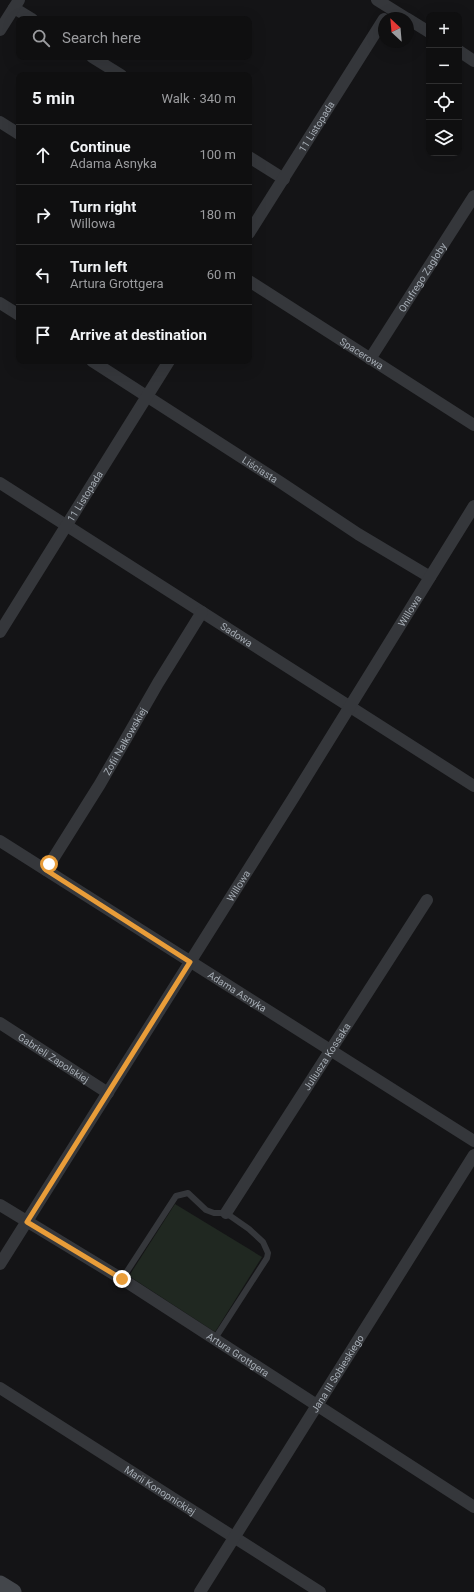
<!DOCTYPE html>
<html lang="en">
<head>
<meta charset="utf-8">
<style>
	body { margin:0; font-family:Roboto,sans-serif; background:#181819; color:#f1f3f6 }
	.controls { position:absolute; right:12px; top:12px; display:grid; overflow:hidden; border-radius:8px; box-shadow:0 4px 16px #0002 }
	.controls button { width:36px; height:36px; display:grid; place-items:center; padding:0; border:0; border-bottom:1px solid #2f2f30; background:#0f0f10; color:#f1f3f6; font:20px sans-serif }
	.compass { position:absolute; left:378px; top:12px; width:36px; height:36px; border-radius:50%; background:#0f0f10; box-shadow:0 4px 16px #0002; rotate:334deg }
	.stop { position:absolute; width:12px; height:12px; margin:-9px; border:3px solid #e99d39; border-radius:50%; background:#fff }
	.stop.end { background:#e99d39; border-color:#fff; box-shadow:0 1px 4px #0008 }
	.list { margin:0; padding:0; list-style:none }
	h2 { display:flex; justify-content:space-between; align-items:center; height:52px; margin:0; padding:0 16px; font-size:17px }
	h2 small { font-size:13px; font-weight:400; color:#9b9c9f }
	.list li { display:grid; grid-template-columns:26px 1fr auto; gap:12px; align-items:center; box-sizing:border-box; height:60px; padding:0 16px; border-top:1px solid #2f2f30 }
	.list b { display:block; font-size:15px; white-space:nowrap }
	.list p { margin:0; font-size:13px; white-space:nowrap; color:#9b9c9f }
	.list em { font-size:13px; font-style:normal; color:#9b9c9f }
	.icon { flex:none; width:22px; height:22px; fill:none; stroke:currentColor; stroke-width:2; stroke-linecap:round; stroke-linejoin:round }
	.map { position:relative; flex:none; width:474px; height:1592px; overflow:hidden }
	.search { position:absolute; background:#0f0f10; box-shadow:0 4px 16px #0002; left:16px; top:16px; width:236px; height:44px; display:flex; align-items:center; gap:10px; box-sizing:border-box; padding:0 14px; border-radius:8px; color:#9b9c9f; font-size:15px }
	.panel { position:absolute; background:#0f0f10; box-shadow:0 4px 16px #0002; left:16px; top:72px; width:236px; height:292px; border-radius:8px }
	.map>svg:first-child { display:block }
	.green { fill:#202821 }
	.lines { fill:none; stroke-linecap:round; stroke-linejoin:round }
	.lane { stroke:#35373b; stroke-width:6 }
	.street { stroke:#35373b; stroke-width:12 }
	.secondary { stroke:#43464b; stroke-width:17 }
	.route { stroke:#e99d39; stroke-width:5 }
	.labels { text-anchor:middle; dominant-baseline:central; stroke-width:3.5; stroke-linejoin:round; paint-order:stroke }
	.street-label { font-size:10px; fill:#a6adb5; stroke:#0f0f11 }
</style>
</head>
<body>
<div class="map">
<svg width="474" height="1592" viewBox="0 0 474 1592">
	<rect width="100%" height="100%" fill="#141416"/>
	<!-- green -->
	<polygon class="green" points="175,1204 262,1257 215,1332 129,1276"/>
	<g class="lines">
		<!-- lane -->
		<polyline class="lane" points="122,1279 176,1196 188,1193 206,1210 214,1213 226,1213 249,1229 263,1242 268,1253 267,1258 214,1340"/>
		<!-- street -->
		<g class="street">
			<polyline points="377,0 406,18"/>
			<polyline points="14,8 32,19"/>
			<polyline points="408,19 429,32"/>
			<polyline points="0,30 19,0"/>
			<polyline points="459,51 474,61"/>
			<polyline points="92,57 121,75"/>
			<polyline points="0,122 19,134"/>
			<polyline points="249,157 284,179"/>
			<path id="s1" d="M249,233l135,-214"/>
			<path id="s2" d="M249,281l225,144"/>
			<polyline points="0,303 19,315"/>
			<path id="s3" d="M370,359l104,-163"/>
			<path id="s4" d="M92,361l188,121 78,52 72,43"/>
			<path id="s5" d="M0,483l474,303"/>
			<path id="s6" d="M0,632l169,-271"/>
			<path id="s7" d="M0,841l474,300"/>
			<path id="s8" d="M46,870l54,-86 58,-101 44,-71"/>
			<path id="s9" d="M0,1023l108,70"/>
			<path id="s10" d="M0,1205l122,74 352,228"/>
			<path id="s11" d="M226,1213l201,-313"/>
			<path id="s12" d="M0,1264l292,-464 182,-294"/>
			<path id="s13" d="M0,1388l320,204"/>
			<path id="s14" d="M200,1592l274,-437"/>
		</g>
		<!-- secondary -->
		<polyline class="secondary" points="0,1584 13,1592"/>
	</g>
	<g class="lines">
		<!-- route -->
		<polyline class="route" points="49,864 46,870 190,962 27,1222 122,1279"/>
	</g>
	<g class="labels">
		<!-- street labels -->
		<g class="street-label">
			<text stroke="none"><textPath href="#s1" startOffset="126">11 Listopada</textPath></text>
			<text stroke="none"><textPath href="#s3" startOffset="97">Onufrego Zagłoby</textPath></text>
			<text stroke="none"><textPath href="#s2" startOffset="134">Spacerowa</textPath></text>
			<text stroke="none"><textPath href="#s4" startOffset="200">Liściasta</textPath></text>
			<text stroke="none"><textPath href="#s6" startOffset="160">11 Listopada</textPath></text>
			<text stroke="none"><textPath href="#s12" startOffset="771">Willowa</textPath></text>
			<text stroke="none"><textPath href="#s5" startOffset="281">Sadowa</textPath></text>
			<text stroke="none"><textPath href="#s8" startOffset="151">Zofii Nałkowskiej</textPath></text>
			<text stroke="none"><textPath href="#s12" startOffset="447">Willowa</textPath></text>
			<text stroke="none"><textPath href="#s7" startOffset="281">Adama Asnyka</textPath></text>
			<text stroke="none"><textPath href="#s11" startOffset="186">Juliusza Kossaka</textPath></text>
			<text stroke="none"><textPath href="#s9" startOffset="64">Gabrieli Zapolskiej</textPath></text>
			<text stroke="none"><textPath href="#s10" startOffset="281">Artura Grottgera</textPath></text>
			<text stroke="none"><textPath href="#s14" startOffset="258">Jana III Sobieskiego</textPath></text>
			<text stroke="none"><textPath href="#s13" startOffset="190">Marii Konopnickiej</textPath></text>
		</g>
	</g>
</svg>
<div class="controls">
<button>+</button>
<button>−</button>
<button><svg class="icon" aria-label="locate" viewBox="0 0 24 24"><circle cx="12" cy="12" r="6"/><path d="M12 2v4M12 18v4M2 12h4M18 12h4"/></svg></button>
<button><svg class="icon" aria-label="layers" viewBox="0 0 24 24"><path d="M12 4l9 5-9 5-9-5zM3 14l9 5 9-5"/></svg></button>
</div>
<svg class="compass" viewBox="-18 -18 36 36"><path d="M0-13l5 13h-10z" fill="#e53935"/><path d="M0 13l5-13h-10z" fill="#9b9c9f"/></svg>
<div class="stop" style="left:49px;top:864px"></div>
<div class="stop end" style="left:122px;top:1279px"></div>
<div class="search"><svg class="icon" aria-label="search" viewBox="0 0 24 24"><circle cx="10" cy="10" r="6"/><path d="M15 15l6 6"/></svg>Search here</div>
<section class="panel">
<h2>5 min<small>Walk · 340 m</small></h2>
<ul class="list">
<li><svg class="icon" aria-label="ahead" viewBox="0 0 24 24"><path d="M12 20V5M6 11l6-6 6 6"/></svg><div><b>Continue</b><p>Adama Asnyka</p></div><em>100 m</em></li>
<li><svg class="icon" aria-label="right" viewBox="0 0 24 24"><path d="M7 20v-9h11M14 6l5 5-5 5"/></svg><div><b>Turn right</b><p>Willowa</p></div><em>180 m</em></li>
<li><svg class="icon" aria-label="left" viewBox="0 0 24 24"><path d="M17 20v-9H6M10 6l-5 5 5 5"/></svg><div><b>Turn left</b><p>Artura Grottgera</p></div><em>60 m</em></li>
<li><svg class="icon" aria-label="arrive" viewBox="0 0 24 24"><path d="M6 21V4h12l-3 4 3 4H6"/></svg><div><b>Arrive at destination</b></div></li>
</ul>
</section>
</div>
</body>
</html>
